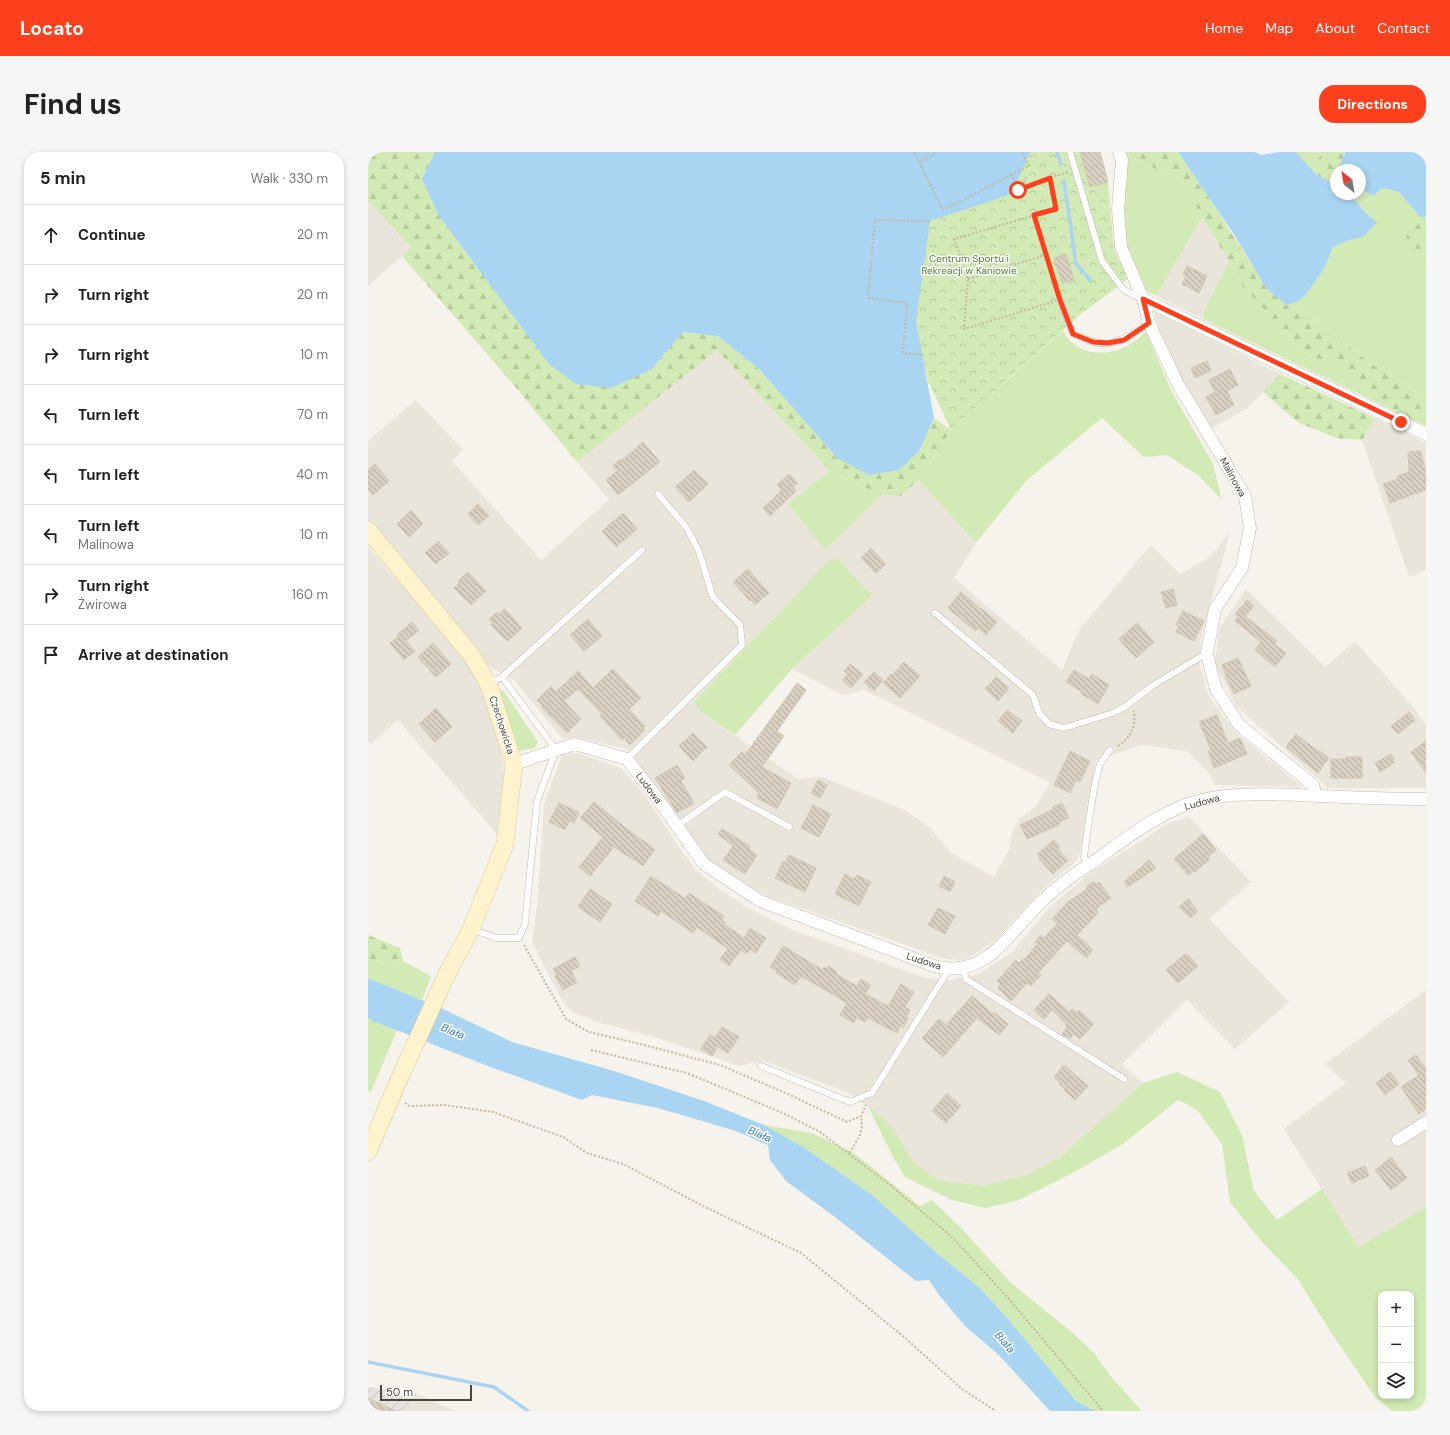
<!DOCTYPE html>
<html lang="en">
<head>
<meta charset="utf-8">
<style>
	body { margin:0; font-family:"DM Sans",sans-serif; background:#f6f6f6; color:#222 }
	.controls { position:absolute; right:12px; bottom:12px; display:grid; overflow:hidden; border-radius:8px; box-shadow:0 2px 6px #0003 }
	.controls button { width:36px; height:36px; display:grid; place-items:center; padding:0; border:0; border-bottom:1px solid #e0e0e0; background:#fff; color:#222; font:20px sans-serif }
	.compass { position:absolute; left:962px; top:12px; width:36px; height:36px; border-radius:50%; background:#fff; box-shadow:0 2px 6px #0003; rotate:329deg }
	.scale { position:absolute; left:12px; bottom:10px; width:92px; box-sizing:border-box; padding-left:4px; border:2px solid #4b4439; border-top:0; font-size:11px; line-height:14px; white-space:nowrap; color:#4b4439; -webkit-text-stroke:3px #fff; paint-order:stroke }
	.stop { position:absolute; width:12px; height:12px; margin:-9px; border:3px solid #fc3f1d; border-radius:50%; background:#fff }
	.stop.end { background:#fc3f1d; border-color:#fff; box-shadow:0 1px 4px #0008 }
	.list { margin:0; padding:0; list-style:none }
	h2 { display:flex; justify-content:space-between; align-items:center; height:52px; margin:0; padding:0 16px; font-size:17px }
	h2 small { font-size:13px; font-weight:400; color:#767676 }
	.list li { display:grid; grid-template-columns:26px 1fr auto; gap:12px; align-items:center; box-sizing:border-box; height:60px; padding:0 16px; border-top:1px solid #e0e0e0 }
	.list b { display:block; font-size:15px; white-space:nowrap }
	.list p { margin:0; font-size:13px; white-space:nowrap; color:#767676 }
	.list em { font-size:13px; font-style:normal; color:#767676 }
	.icon { flex:none; width:22px; height:22px; fill:none; stroke:currentColor; stroke-width:2; stroke-linecap:round; stroke-linejoin:round }
	.map { position:relative; flex:none; width:1058px; height:1259px; overflow:hidden; border-radius:16px }
	header { display:flex; align-items:center; gap:24px; box-sizing:border-box; height:56px; padding:0 20px; background:#fc3f1d; color:#fff }
	header strong { font-size:19px }
	nav { display:flex; gap:22px; margin-inline-start:auto; font-size:14px }
	.intro { display:flex; align-items:center; justify-content:space-between; box-sizing:border-box; height:96px; padding:0 24px }
	h1 { margin:0; font-size:28px }
	.button { padding:10px 18px; border-radius:16px; background:#fc3f1d; color:#fff; font-size:14px; font-weight:700 }
	main { display:flex; gap:24px; padding:0 24px }
	aside { flex:1; background:#fff; border-radius:16px; box-shadow:0 2px 6px #0003 }
	.map>svg:first-child { display:block }
	.residential { fill:#eae5da; fill-rule:evenodd }
	.industrial { fill:url(#industrial-furrows) }
	.green { fill:#d2eab5; fill-rule:evenodd }
	.forest { fill:url(#forest-firs) }
	.park { fill:url(#park-crowns) }
	.water { fill:#a9d4f2 }
	.lines { fill:none; stroke-linecap:round; stroke-linejoin:round }
	.stream { stroke:#a9d4f2; stroke-width:3.5 }
	.building { fill:url(#building-back-hatch); stroke:#d3c7b4 }
	.lane-casing { stroke:#c2bbae; stroke-width:7 }
	.street-casing { stroke:#c2bbae; stroke-width:13 }
	.secondary-casing { stroke:#d6c79b; stroke-width:18 }
	.path { stroke:#c4b79f; stroke-width:2; stroke-dasharray:2 2; stroke-linecap:butt }
	.lane { stroke:#fff; stroke-width:6 }
	.street { stroke:#fff; stroke-width:12 }
	.secondary { stroke:#fff3cd; stroke-width:17 }
	.route { stroke:#fc3f1d; stroke-width:5 }
	.labels { text-anchor:middle; dominant-baseline:central; stroke-width:3; stroke-linejoin:round; paint-order:stroke }
	.park-label { font-size:10px; fill:#4a7f2a; stroke:#fff }
	.street-label { font-size:10px; fill:#4b4439; stroke:#fff }
	.water-label { font-size:11px; font-style:italic; fill:#2e7ab2; stroke:#fff }
</style>
</head>
<body>
<header>
<strong>Locato</strong>
<nav><a>Home</a><a>Map</a><a>About</a><a>Contact</a></nav>
</header>
<div class="intro"><h1>Find us</h1><a class="button">Directions</a></div>
<main>
<aside>
<h2>5 min<small>Walk · 330 m</small></h2>
<ul class="list">
<li><svg class="icon" aria-label="ahead" viewBox="0 0 24 24"><path d="M12 20V5M6 11l6-6 6 6"/></svg><div><b>Continue</b></div><em>20 m</em></li>
<li><svg class="icon" aria-label="right" viewBox="0 0 24 24"><path d="M7 20v-9h11M14 6l5 5-5 5"/></svg><div><b>Turn right</b></div><em>20 m</em></li>
<li><svg class="icon" aria-label="right" viewBox="0 0 24 24"><path d="M7 20v-9h11M14 6l5 5-5 5"/></svg><div><b>Turn right</b></div><em>10 m</em></li>
<li><svg class="icon" aria-label="left" viewBox="0 0 24 24"><path d="M17 20v-9H6M10 6l-5 5 5 5"/></svg><div><b>Turn left</b></div><em>70 m</em></li>
<li><svg class="icon" aria-label="left" viewBox="0 0 24 24"><path d="M17 20v-9H6M10 6l-5 5 5 5"/></svg><div><b>Turn left</b></div><em>40 m</em></li>
<li><svg class="icon" aria-label="left" viewBox="0 0 24 24"><path d="M17 20v-9H6M10 6l-5 5 5 5"/></svg><div><b>Turn left</b><p>Malinowa</p></div><em>10 m</em></li>
<li><svg class="icon" aria-label="right" viewBox="0 0 24 24"><path d="M7 20v-9h11M14 6l5 5-5 5"/></svg><div><b>Turn right</b><p>Żwirowa</p></div><em>160 m</em></li>
<li><svg class="icon" aria-label="arrive" viewBox="0 0 24 24"><path d="M6 21V4h12l-3 4 3 4H6"/></svg><div><b>Arrive at destination</b></div></li>
</ul>
</aside>
<div class="map">
<svg width="1058" height="1259" viewBox="0 0 1058 1259">
	<defs>
		<pattern id="industrial-furrows" width="10" height="10" patternUnits="userSpaceOnUse"><rect width="10" height="10" fill="#e6e2dd"/><path d="M-1 1l2-2M0 10L10 0M9 11l2-2" fill="none" stroke="#c7c3be"/></pattern>
		<pattern id="forest-firs" width="22" height="20" patternUnits="userSpaceOnUse"><rect width="22" height="20" fill="#d2eab5"/><path d="M5 1l3.5 6h-7zM16 11l3.5 6h-7z" fill="#b6ca9c"/></pattern>
		<pattern id="park-crowns" width="20" height="18" patternUnits="userSpaceOnUse"><rect width="20" height="18" fill="#d2eab5"/><path d="M2 6a3 3 0 1 1 6 0M12 15a3 3 0 1 1 6 0" fill="none" stroke="#b6ca9c"/></pattern>
		<pattern id="building-back-hatch" width="6" height="6" patternUnits="userSpaceOnUse"><rect width="6" height="6" fill="#d8cfc1"/><path d="M-1 5l2 2M0 0l6 6M5-1l2 2" fill="none" stroke="#b1aa9e"/></pattern>
	</defs>
	<rect width="100%" height="100%" fill="#f6f3ec"/>
	<!-- residential -->
	<g class="residential">
		<polygon points="0,49 43,96 0,134"/>
		<polygon points="834,65 861,109 833,166 788,144"/>
		<polygon points="786,158 912,222 880,256 844,276 816,231 791,178"/>
		<path d="M349,198l113,121 -42,33 37,46 57,-55 18,1 19,-16 57,63 -22,35 108,92 17,-40 72,-85 29,29 30,-17 20,-25 -29,106 -1,27 7,28 27,38 68,56 -87,-2 -7,-13 -21,-21 -45,-6 -46,15 -17,97 -8,9 -24,19 -52,56 -30,19 -19,-1 -180,-63 -59,-37 -50,-71 -31,-39 -49,-12 -15,2 -47,-58 -27,-16 -120,-143v-81l48,-41 47,50 -11,11 89,99 68,-60 -32,-38zM470,406l34,38 -80,73 51,26 21,-5 186,93 -14,23 -16,12 -8,14 -3,17 -15,28 -44,-25 -21,-25 -24,-17 -83,-33 -24,2 -97,-67 -7,-10 133,-140z"/>
		<polygon points="1007,266 1058,291 1058,418 1041,425 994,288"/>
		<polygon points="0,395 91,499 109,528 122,553 130,580 136,622 129,682 30,568 3,592 0,589"/>
		<polygon points="878,437 957,515 987,489 1046,556 1058,573 1058,636 960,636 868,554 847,512 851,477"/>
		<polygon points="209,601 253,616 276,642 311,695 329,719 347,734 377,754 423,777 557,826 584,828 610,822 643,801 681,756 722,721 801,671 821,665 883,730 841,767 921,850 867,897 819,848 754,912 775,931 692,1005 661,1022 615,1034 571,1028 546,1012 525,975 481,941 396,909 371,914 293,887 230,870 204,860 194,849 164,790 169,754 176,652 194,603"/>
		<polygon points="1058,838 1058,1055 990,1095 916,977 978,931 957,912"/>
		<polygon points="48,1241 87,1259 40,1259"/>
	</g>
	<!-- industrial -->
	<polygon class="industrial" points="0,1235 48,1241 40,1259 0,1259"/>
	<!-- green -->
	<g class="green">
		<polygon points="928,0 956,0 942,15"/>
		<polygon points="760,6 814,27 834,65 788,144 779,139 759,95 756,58"/>
		<polygon points="1014,36 1031,40 1052,65 1041,76 1052,113 1058,122 1058,247 1035,230 1003,212 927,151 938,143 957,115 965,95 978,89 995,85 1008,70 981,42 992,42 992,37 1006,44"/>
		<polygon points="861,109 874,134 936,200 989,225 1006,249 833,166"/>
		<path d="M695,179c13,23 39,27 62,16 8,-3 14,-10 21,-15l25,58 42,74 9,36 -23,-24 -32,-21 -23,2 -42,-39 -76,63 -50,62 -57,-63 32,-50z"/>
		<polygon points="462,319 514,343 457,398 420,352"/>
		<polygon points="470,406 504,444 424,517 367,583 333,560 326,550 459,410"/>
		<polygon points="126,534 137,541 170,590 167,596 152,599 145,593"/>
		<polygon points="0,807 25,814 35,809 63,824 54,848 0,826"/>
		<polygon points="0,866 29,878 3,940 0,939"/>
		<path d="M809,920l43,20 22,43 12,56 23,29 45,-31 36,58 68,-40v204h-34l-17,-14 -43,-63 -35,-56 -36,-37 -31,-39 -8,-58 -25,-34 -19,-10 -55,44 -54,31 -52,26 -32,7 -33,-8 -47,-23 -13,-22 -23,-47 24,19 21,37 25,16 44,6 46,-12 31,-17 83,-74zM1013,1142h30v102h-30z"/>
		<polygon points="396,973 444,981 486,1001 552,1054 564,1048 594,1077 643,1131 705,1181 726,1201 743,1225 774,1259 727,1259 708,1249 641,1168 613,1137 570,1102 504,1043 437,996"/>
	</g>
	<!-- forest -->
	<g class="forest">
		<polygon points="0,0 67,0 54,27 284,217 315,180 350,184 391,217 469,306 551,299 566,266 583,278 551,328 532,344 514,343 462,319 349,198 209,310 151,239 34,104 43,95 0,49"/>
		<polygon points="757,0 810,0 831,30 884,113 918,153 927,151 1003,212 1035,230 1058,247 1058,274 1006,249 989,225 936,200 874,134 861,109 834,65 814,27 760,6"/>
		<polygon points="956,0 978,0 972,14 974,18 968,18 968,33 949,23 942,15"/>
		<polygon points="1052,65 1058,65 1058,122 1037,91 1041,76"/>
		<polygon points="912,222 1007,266 994,288 968,286 931,271 895,240"/>
		<polygon points="0,783 32,796 35,809 25,814 0,807"/>
	</g>
	<!-- park -->
	<polygon class="park" points="509,0 732,0 740,30 746,98 760,127 714,161 583,278 560,229"/>
	<!-- water -->
	<g class="water">
		<polygon points="67,0 662,0 644,42 562,69 548,169 566,266 551,299 531,318 501,323 469,306 391,217 350,184 315,180 284,217 243,236 208,232 181,212 71,64 54,27"/>
		<polygon points="810,0 887,0 893,3 911,0 928,0 949,23 968,33 968,42 982,42 998,61 1009,70 995,85 978,89 965,95 957,115 938,143 927,151 918,153 899,137 865,81"/>
		<polygon points="978,0 1058,0 1058,65 1052,65 1031,40 1014,36 1006,44 992,37 992,18 974,18 971,14"/>
		<polygon points="0,826 73,856 144,890 246,919 336,949 396,973 437,996 504,1043 570,1102 613,1137 641,1168 708,1249 727,1259 682,1259 631,1203 597,1174 571,1143 561,1128 548,1129 467,1065 418,1029 402,1008 400,993 368,979 290,956 224,943 214,948 120,914 5,869 0,866"/>
	</g>
	<g class="lines">
		<!-- stream -->
		<g class="stream">
			<polyline points="689,0 693,12"/>
			<polyline points="696,29 708,112 722,128"/>
			<polyline points="0,1210 126,1235 160,1259"/>
		</g>
	</g>
	<!-- building -->
	<g class="building">
		<polygon points="712,0 732,0 740,30 722,35"/>
		<polygon points="698,102 706,128 694,131 686,106"/>
		<polygon points="819,114 839,124 831,141 814,132 818,124 815,123"/>
		<polygon points="839,209 843,219 827,226 823,216"/>
		<polygon points="862,217 870,233 859,239 866,253 848,263 838,245 847,240 841,228"/>
		<polygon points="275,290 292,310 250,343 238,328 249,319 245,314 252,307 253,309"/>
		<polygon points="1053,299 1054,306 1058,318 1058,338 1022,351 1015,332 1030,327 1029,324 1041,320 1040,300"/>
		<polygon points="7,312 21,329 5,343 0,337 0,318"/>
		<polygon points="326,318 340,332 321,350 307,335"/>
		<polygon points="421,322 430,331 425,335 428,339 402,364 395,356 414,338 409,333"/>
		<polygon points="110,352 121,364 110,373 100,362"/>
		<polygon points="43,358 55,372 41,385 29,372"/>
		<polygon points="255,361 269,377 248,395 234,379"/>
		<polygon points="70,389 81,401 68,412 57,401"/>
		<polygon points="503,396 518,412 508,421 493,406"/>
		<polygon points="380,417 401,441 387,453 383,448 382,449 365,430"/>
		<polygon points="100,420 118,439 103,453 86,436 91,431 90,429"/>
		<polygon points="805,437 809,453 798,456 793,440"/>
		<polygon points="593,440 629,470 618,483 610,476 607,479 580,456"/>
		<polygon points="879,448 886,454 877,464 909,489 906,492 918,501 907,515 887,498 893,490 867,469 870,465 867,462"/>
		<polygon points="137,457 154,476 140,489 136,486 123,473 124,471 121,467 129,460 131,462"/>
		<polygon points="815,459 836,469 826,489 808,480 811,474 808,473"/>
		<polygon points="220,467 234,484 216,499 202,483"/>
		<polygon points="44,470 51,478 38,489 47,499 36,508 22,491 30,485 29,483"/>
		<polygon points="769,471 786,490 768,506 751,487"/>
		<polygon points="65,491 83,512 68,525 50,505"/>
		<polygon points="870,506 883,534 866,542 857,524 858,523 854,513"/>
		<polygon points="536,510 552,524 532,546 515,531 523,522 525,523"/>
		<polygon points="482,512 495,522 483,536 474,528 480,522 476,519"/>
		<polygon points="245,517 273,546 261,557 277,574 275,576 277,578 262,593 256,586 254,588 232,564 234,562 210,537 196,549 213,567 199,581 174,556 175,554 169,548 183,534 188,540 210,519 225,536"/>
		<polygon points="706,518 721,527 724,522 741,533 730,552 713,542 714,540 698,530"/>
		<polygon points="506,520 515,528 506,539 496,530"/>
		<polygon points="628,525 641,536 630,549 617,537"/>
		<polygon points="429,531 438,538 409,579 416,584 394,615 423,631 409,657 389,646 391,641 361,613 374,600 377,603"/>
		<polygon points="68,556 84,575 67,590 51,572"/>
		<polygon points="639,558 654,569 645,581 630,569"/>
		<polygon points="1041,560 1047,568 1030,582 1023,574"/>
		<polygon points="849,563 860,591 872,586 879,602 846,616 840,599 843,598 831,570"/>
		<polygon points="325,581 339,595 325,609 311,594"/>
		<polygon points="928,582 951,600 952,599 961,606 950,621 918,595"/>
		<polygon points="1058,589 1058,621 1043,600"/>
		<polygon points="702,599 722,609 712,630 708,628 702,641 686,633"/>
		<polygon points="1023,602 1026,607 1026,611 1012,620 1007,611"/>
		<polygon points="978,605 994,605 994,626 963,626 963,607 978,607"/>
		<polygon points="309,613 317,626 313,629 326,651 309,661 287,626"/>
		<polygon points="450,628 459,633 452,646 443,641"/>
		<polygon points="226,650 259,677 287,697 275,714 246,695 222,724 211,715 235,685 212,666"/>
		<polygon points="191,651 211,660 206,671 201,669 197,678 181,670"/>
		<polygon points="694,651 701,666 691,670 691,673 659,687 652,673 686,657 685,655"/>
		<polygon points="445,653 463,662 451,685 433,676"/>
		<polygon points="354,677 382,694 381,697 389,703 377,722 355,708 365,694 350,682"/>
		<polygon points="835,682 848,698 840,705 842,707 827,720 825,719 820,723 806,707"/>
		<polygon points="686,688 692,695 690,697 700,708 685,722 671,707 672,706 669,702"/>
		<polygon points="421,703 448,716 437,740 407,726 415,709 417,711"/>
		<polygon points="781,708 788,716 760,735 756,730"/>
		<polygon points="477,722 487,727 489,723 503,730 491,754 467,742"/>
		<polygon points="283,724 317,746 321,741 356,764 354,768 357,770 356,772 376,786 382,776 398,786 388,801 382,797 379,802 373,798 361,814 352,807 360,797 329,775 325,781 293,759 290,764 267,749"/>
		<polygon points="576,724 587,730 582,740 571,734"/>
		<polygon points="725,730 728,732 731,730 743,746 728,757 730,761 709,783 725,798 718,806 699,789 670,821 673,823 663,834 659,831 643,849 630,836 633,832 629,829 648,808 651,811 655,807 656,808 669,793 667,790 673,783 676,786 689,772 684,767 700,750 719,737 718,735"/>
		<polygon points="222,737 244,752 232,770 210,755"/>
		<polygon points="820,747 830,759 822,766 811,755"/>
		<polygon points="570,756 587,764 577,782 560,773"/>
		<polygon points="415,794 455,818 456,815 459,817 460,814 469,820 468,822 489,834 493,827 503,833 497,842 520,854 533,832 546,840 537,855 542,858 538,865 540,866 535,876 532,874 529,881 500,866 497,870 489,866 486,871 472,863 479,851 433,824 427,833 408,821 409,819 402,815"/>
		<polygon points="818,801 830,814 810,831 798,818"/>
		<polygon points="207,805 212,814 203,819 209,830 195,838 187,824 189,823 185,817"/>
		<polygon points="681,842 701,860 704,857 709,861 711,858 726,872 712,887 706,882 702,887 694,882 699,875 697,873 698,872 684,858 676,867 666,858"/>
		<polygon points="604,844 625,862 626,860 640,872 631,883 609,866 575,905 554,886 571,867 578,873"/>
		<polygon points="354,875 371,885 360,901 350,895 344,904 333,897 342,883 347,886"/>
		<polygon points="1048,903 1058,917 1058,957 1051,962 1033,935 1051,923 1040,908"/>
		<polygon points="696,913 720,934 707,948 696,938 697,937 691,932 692,931 686,925"/>
		<polygon points="1022,920 1031,932 1017,943 1008,931"/>
		<polygon points="579,941 593,954 578,971 564,959"/>
		<polygon points="1023,1005 1039,1026 1023,1038 1007,1018"/>
		<polygon points="997,1014 1001,1024 984,1031 979,1021"/>
		<polygon points="0,1246 28,1259 0,1259"/>
	</g>
	<g class="lines">
		<defs>
			<g id="lane">
				<polyline points="702,0 734,109 756,138 774,147"/>
				<path d="M692,148l13,34c7,2 14,7 21,8 22,5 37,-7 55,-19"/>
				<polyline points="567,461 665,543 671,561 681,572 696,576 745,561 758,554 784,534 839,501"/>
				<polyline points="134,525 274,398"/>
				<polyline points="259,607 374,493 372,473 345,445 330,397 318,375 290,342"/>
				<polyline points="309,674 357,640 421,675"/>
				<polyline points="720,713 716,705 719,681 727,631 732,612 742,598"/>
				<polyline points="103,777 128,786 151,786 157,772 169,649 188,598 134,525 122,532"/>
				<polyline points="595,815 598,827 756,927"/>
				<polyline points="393,914 482,950 504,941 581,817"/>
			</g>
			<g id="street">
				<polyline points="751,0 754,8 750,57 753,95 775,147 781,171 810,232 877,344 882,376 874,416 847,457 839,501 843,519 848,537 871,573 945,633 948,644"/>
				<polyline points="775,147 1058,282"/>
				<path d="M146,612l61,-20 52,15 25,32 52,73 56,37 174,65c50,14 74,-31 105,-62 16,-16 35,-30 54,-42 30,-21 61,-46 95,-58 36,-12 74,-10 111,-9 42,2 85,4 127,4"/>
				<polyline points="1030,988 1058,970"/>
			</g>
			<polyline id="secondary" points="0,378 104,504 121,533 146,612 137,692 103,777 79,822 29,932 0,1000"/>
		</defs>
		<!-- lane casing -->
		<use href="#lane" class="lane-casing"/>
		<!-- street casing -->
		<use href="#street" class="street-casing"/>
		<!-- secondary casing -->
		<use href="#secondary" class="secondary-casing"/>
		<!-- path -->
		<g class="path">
			<polyline points="546,0 575,58 643,23 651,38 658,25"/>
			<polyline points="551,10 570,0"/>
			<polyline points="643,23 661,14 654,0"/>
			<polyline points="651,37 682,26"/>
			<polyline points="666,63 689,139"/>
			<polyline points="600,127 678,103"/>
			<polyline points="685,150 596,177 600,127 586,87 688,57 682,26 700,20"/>
			<polyline points="555,203 535,201 539,151 500,146 507,68 562,69"/>
			<path d="M750,594c13,-9 18,-19 16,-35"/>
			<polyline points="156,793 198,867 221,880 276,893 352,913 422,943 479,970 493,964 498,953"/>
			<polyline points="223,898 319,921 415,961 452,980 521,1032 585,1086 640,1146 735,1259"/>
			<polyline points="37,951 42,954 76,953 125,960 195,985 219,1001 255,1012 335,1054 433,1101 536,1185 594,1237 628,1259"/>
			<path d="M481,1001c9,-14 15,-20 12,-37"/>
		</g>
		<!-- lane -->
		<use href="#lane" class="lane"/>
		<!-- street -->
		<use href="#street" class="street"/>
		<!-- secondary -->
		<use href="#secondary" class="secondary"/>
	</g>
	<g class="lines">
		<!-- route -->
		<polyline class="route" points="650,38 682,26 688,57 666,63 692,148 705,182 725,190 740,191 756,188 781,171 775,147 1033,270"/>
	</g>
	<g class="labels">
		<!-- park labels -->
		<g class="park-label">
			<text x="601" y="106">Centrum Sportu i<tspan x="601" dy="12">Rekreacji w Kaniowie</tspan></text>
		</g>
		<!-- street labels -->
		<g class="street-label">
			<text transform="translate(865 325) rotate(61)">Malinowa</text>
			<text transform="translate(134 573) rotate(72)">Czechowicka</text>
			<text transform="translate(281 636) rotate(53)">Ludowa</text>
			<text transform="translate(834 650) rotate(-15)">Ludowa</text>
			<text transform="translate(556 809) rotate(18)">Ludowa</text>
		</g>
		<!-- water labels -->
		<g class="water-label">
			<text transform="translate(85 879) rotate(23)">Biała</text>
			<text transform="translate(392 982) rotate(23)">Biała</text>
			<text transform="translate(637 1190) rotate(49)">Biała</text>
		</g>
	</g>
</svg>
<div class="controls">
<button>+</button>
<button>−</button>
<button><svg class="icon" aria-label="layers" viewBox="0 0 24 24"><path d="M12 4l9 5-9 5-9-5zM3 14l9 5 9-5"/></svg></button>
</div>
<svg class="compass" viewBox="-18 -18 36 36"><path d="M0-13l5 13h-10z" fill="#e53935"/><path d="M0 13l5-13h-10z" fill="#767676"/></svg>
<div class="scale">50 m</div>
<div class="stop" style="left:650px;top:38px"></div>
<div class="stop end" style="left:1033px;top:270px"></div>
</div>
</main>
</body>
</html>
